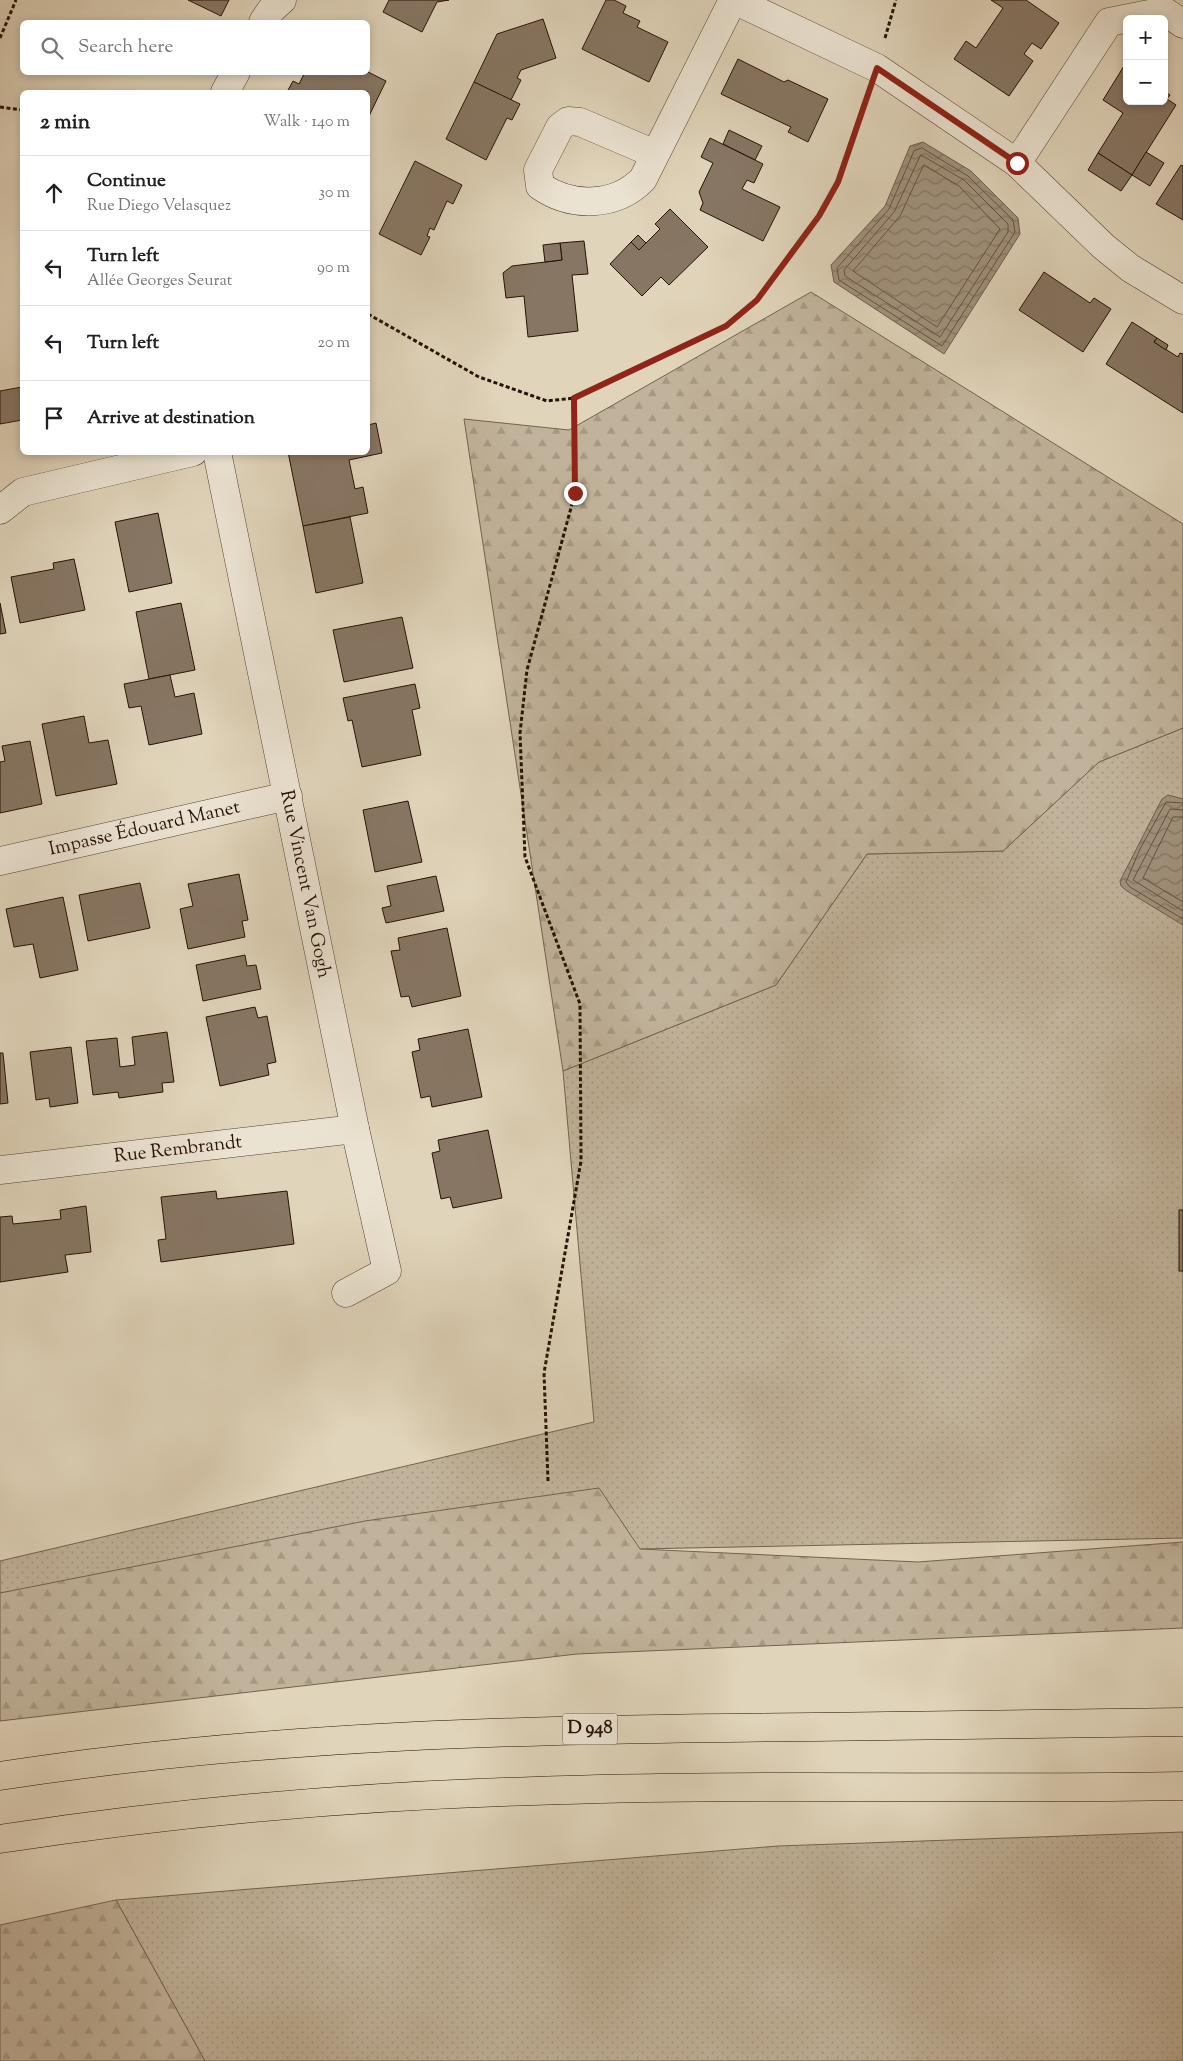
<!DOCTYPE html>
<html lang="en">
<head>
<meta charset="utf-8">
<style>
	body { margin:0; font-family:"Sorts Mill Goudy",serif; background:#f6f6f6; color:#202124 }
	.controls { position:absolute; right:15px; top:15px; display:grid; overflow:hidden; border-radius:8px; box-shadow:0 2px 8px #0003 }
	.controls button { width:45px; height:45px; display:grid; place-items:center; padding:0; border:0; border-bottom:1px solid #e0e0e0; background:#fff; color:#202124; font:25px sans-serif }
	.stop { position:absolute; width:15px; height:15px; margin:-11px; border:4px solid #8f2418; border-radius:50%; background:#fff }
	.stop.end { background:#8f2418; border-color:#fff; box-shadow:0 1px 5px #0008 }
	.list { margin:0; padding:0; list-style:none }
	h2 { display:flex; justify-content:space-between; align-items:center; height:65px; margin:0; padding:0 20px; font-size:21px }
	h2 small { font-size:16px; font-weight:400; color:#757577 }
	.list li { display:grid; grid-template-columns:32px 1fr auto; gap:15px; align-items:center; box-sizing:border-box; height:75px; padding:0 20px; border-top:1px solid #e0e0e0 }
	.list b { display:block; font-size:19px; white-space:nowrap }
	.list p { margin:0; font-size:16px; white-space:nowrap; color:#757577 }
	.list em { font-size:16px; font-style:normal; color:#757577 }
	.icon { flex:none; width:28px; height:28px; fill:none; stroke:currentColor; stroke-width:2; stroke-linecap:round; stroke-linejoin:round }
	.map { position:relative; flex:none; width:1183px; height:2061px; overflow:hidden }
	.search { position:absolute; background:#fff; box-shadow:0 2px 8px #0003; left:20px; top:20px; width:350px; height:55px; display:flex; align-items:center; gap:12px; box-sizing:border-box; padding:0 18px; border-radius:8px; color:#757577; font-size:19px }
	.panel { position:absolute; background:#fff; box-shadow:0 2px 8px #0003; left:20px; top:90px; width:350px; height:365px; border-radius:8px }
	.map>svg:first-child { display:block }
	.grass { fill:url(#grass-dots); stroke:#746250 }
	.forest { fill:url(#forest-firs); stroke:#746250 }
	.water { fill:url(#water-waves); stroke:#705e4d }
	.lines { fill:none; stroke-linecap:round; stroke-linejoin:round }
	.shore { stroke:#645242; stroke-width:1 }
	.building { fill:#877664; stroke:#271106 }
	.minor-casing { stroke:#554233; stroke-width:29 }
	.highway-casing { stroke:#271106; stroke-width:29 }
	.path { stroke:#271106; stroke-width:3; stroke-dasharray:4 2.5; stroke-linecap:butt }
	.minor { stroke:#ebe3d2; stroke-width:28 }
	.highway { stroke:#e0d4ba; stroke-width:28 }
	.route { stroke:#8f2418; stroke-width:6 }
	.labels { text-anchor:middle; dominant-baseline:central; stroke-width:5; stroke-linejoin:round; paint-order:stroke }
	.shield { fill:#ebe3d2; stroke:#625043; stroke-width:1 }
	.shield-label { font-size:18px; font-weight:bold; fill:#271106 }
	.street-label { font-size:19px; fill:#271106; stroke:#ebe3d2 }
</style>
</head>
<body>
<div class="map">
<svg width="1183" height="2061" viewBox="0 0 1183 2061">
	<defs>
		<pattern id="grass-dots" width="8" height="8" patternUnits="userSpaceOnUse" patternTransform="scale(1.25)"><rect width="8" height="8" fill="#c1b39b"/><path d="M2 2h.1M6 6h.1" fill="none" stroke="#a69984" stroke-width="1.8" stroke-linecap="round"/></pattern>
		<pattern id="forest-firs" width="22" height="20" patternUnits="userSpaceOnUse" patternTransform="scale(1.25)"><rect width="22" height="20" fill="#c1b39b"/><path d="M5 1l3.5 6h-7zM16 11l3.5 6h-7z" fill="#a69984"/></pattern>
		<pattern id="water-waves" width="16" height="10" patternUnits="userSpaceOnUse" patternTransform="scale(1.25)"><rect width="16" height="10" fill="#a1927d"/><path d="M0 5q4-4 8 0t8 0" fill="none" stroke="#837664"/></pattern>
	</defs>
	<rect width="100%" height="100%" fill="#e0d4ba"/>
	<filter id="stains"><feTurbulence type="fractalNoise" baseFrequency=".004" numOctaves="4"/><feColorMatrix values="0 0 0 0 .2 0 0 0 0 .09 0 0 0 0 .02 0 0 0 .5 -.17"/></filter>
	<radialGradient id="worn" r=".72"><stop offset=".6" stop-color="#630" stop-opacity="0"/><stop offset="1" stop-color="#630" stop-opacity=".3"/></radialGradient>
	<!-- grass -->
	<g class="grass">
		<polygon points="1183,728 1183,1538 639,1549 0,1593 0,1561 594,1422 563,1071 776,985 867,854 1003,851 1099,762"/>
		<polygon points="1183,1832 1183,2061 205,2061 116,1900 778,1846"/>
	</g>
	<!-- forest -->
	<g class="forest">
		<polygon points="811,292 1183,524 1183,728 1099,762 1003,851 867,854 776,985 563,1071 464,419 569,430"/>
		<polygon points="599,1488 640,1549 918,1562 1183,1542 1183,1628 577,1654 0,1721 0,1593 365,1521"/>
		<polygon points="116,1900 205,2061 0,2061 0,1925"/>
	</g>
	<!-- water -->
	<g class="water">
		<polygon points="923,142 971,171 1018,218 1020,234 944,354 834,282 831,265 885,206 910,146"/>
		<polygon points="1168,795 1183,799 1183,925 1127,891 1121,886 1120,881 1162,799"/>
	</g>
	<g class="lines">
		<!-- shore -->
		<g class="shore">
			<polygon points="922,148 968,176 1013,220 1015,232 942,346 839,280 837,268 889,209 914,151"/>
			<polygon points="921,155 964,180 1008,224 1008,232 940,337 845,276 844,270 894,212"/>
			<polygon points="924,165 959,186 1000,229 937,327 853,271 900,216"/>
			<polyline points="1183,803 1166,802 1140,849 1126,882 1130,887 1183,919"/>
			<polyline points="1183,810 1170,809 1133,880 1183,911"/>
			<polyline points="1183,817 1173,817 1143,878 1183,902"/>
		</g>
	</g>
	<!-- building -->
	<g class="building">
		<polygon points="188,0 229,0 221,16"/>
		<polygon points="389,0 449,0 437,2 422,32 383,12"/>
		<polygon points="606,0 614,0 626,6 623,13 640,21 637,27 668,42 649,82 582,49"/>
		<polygon points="991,0 1026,0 1059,23 1041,49 1032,43 1024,54 1033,61 1009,96 954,59 966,41 976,48 1003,8"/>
		<polygon points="543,19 556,58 521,70 517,78 521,80 511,100 474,82 497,34"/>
		<polygon points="738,59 784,82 788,80 828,99 808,142 788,132 791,127 721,94"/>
		<polygon points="1124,66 1127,68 1127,101 1164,101 1164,91 1170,95 1167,99 1176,105 1132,175 1098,153 1123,113 1103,100"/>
		<polygon points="305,72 368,72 386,81 368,118 368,92 287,92 293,81 299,84"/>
		<polygon points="474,82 520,104 512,120 507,118 486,160 446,139"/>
		<polygon points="729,130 762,146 755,160 723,144"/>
		<polygon points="710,138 763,164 754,183 747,180 742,189 780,207 763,241 700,210 703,203 699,192 713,163 701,157"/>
		<polygon points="1146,152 1164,163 1150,186 1132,175"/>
		<polygon points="1098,153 1132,175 1121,191 1088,170"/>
		<polygon points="415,161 462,185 453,204 447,201 434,230 430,228 427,236 430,237 421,255 379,234"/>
		<polygon points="1181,165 1183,166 1183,220 1156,204"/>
		<polygon points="670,209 708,247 669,285 661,277 642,296 610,264 631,242 639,250 660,229 655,224"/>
		<polygon points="638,235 646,243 639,250 631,242"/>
		<polygon points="584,241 588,274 572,275 578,331 528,337 524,296 506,298 503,273 512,266 562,260 560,243"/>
		<polygon points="560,243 562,260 545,262 543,245"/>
		<polygon points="1044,272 1090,303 1094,298 1111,309 1083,352 1019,310"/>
		<polygon points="1132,322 1157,338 1154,342 1178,357 1180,353 1183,354 1183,413 1106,364"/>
		<polygon points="1157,338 1168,345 1166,350 1154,342"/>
		<polygon points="22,387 22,420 0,424 0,391"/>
		<polygon points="376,423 382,453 349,460 355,489 363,487 368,513 303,526 288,452 368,452 368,425"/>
		<polygon points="158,513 172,583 129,592 115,522"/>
		<polygon points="350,517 363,583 316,593 303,526"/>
		<polygon points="74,559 85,610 20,623 11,577 54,569 53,563"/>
		<polygon points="0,603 6,633 0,634"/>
		<polygon points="181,603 195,670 149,679 136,612"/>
		<polygon points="402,617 413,668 344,682 333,630"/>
		<polygon points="170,675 175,697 194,693 202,734 149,745 141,706 129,708 124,684"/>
		<polygon points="415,684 420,708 412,710 421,755 362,767 352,720 348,721 343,698"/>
		<polygon points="84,716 89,743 108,740 117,784 56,796 42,724"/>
		<polygon points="30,741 42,804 0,813 0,762 5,761 2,746"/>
		<polygon points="408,801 422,862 375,872 363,810"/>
		<polygon points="239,874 248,920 242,921 245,937 188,949 180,909 193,906 188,884"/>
		<polygon points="436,876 444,911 386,923 382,908 391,906 387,886"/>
		<polygon points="140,883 150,928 88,941 79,895"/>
		<polygon points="63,897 78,970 40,978 33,944 14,947 6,909"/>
		<polygon points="447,928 461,996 412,1007 409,996 401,997 391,951 400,950 398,938"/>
		<polygon points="245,955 247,966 256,965 261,989 203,1001 196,965"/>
		<polygon points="255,1007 258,1018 267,1016 276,1062 267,1064 269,1075 220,1086 206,1017"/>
		<polygon points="468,1029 482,1097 432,1107 430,1096 421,1098 412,1052 420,1050 418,1039"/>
		<polygon points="167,1032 174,1082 162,1083 163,1092 119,1098 118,1092 93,1095 86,1041 117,1038 120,1067 135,1065 132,1037"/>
		<polygon points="71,1047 78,1103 50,1107 49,1098 36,1100 30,1052"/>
		<polygon points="0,1053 3,1053 8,1103 0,1104"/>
		<polygon points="488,1130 502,1198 453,1208 450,1197 441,1199 432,1153 440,1151 438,1140"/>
		<polygon points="216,1191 217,1199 287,1191 294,1244 161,1262 158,1240 166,1239 161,1197"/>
		<polygon points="86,1206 91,1252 65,1255 68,1272 0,1282 0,1217 12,1216 13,1224 61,1219 60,1210"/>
		<rect x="1179" y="1210" width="4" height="61"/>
	</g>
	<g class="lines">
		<defs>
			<g id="minor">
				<polyline points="734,0 877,68 1017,163 1103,246 1130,268 1183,300"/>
				<polyline points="263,22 271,10 282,0"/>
				<polyline points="225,92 236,72"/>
				<path d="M655,154l-75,-32 -12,-1 -8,6 -22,43 2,16c32,22 76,21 103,-7l90,-179"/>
				<polyline points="1017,163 1109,22 1164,11 1183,24"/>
				<path id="s1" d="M217,452l138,677 32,142 -41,22"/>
				<polyline points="0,510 23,492 193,452"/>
				<path id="s2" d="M0,861l288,-65"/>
				<path id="s3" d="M0,1170l355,-41"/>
			</g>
			<g id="highway">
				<path d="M0,1776c271,-42 540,-47 814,-49 123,-1 246,-3 369,-5"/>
				<path d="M0,1839c177,-27 355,-43 534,-48 216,-8 433,-1 649,-5"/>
			</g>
		</defs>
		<!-- minor casing -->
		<use href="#minor" class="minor-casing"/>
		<!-- highway casing -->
		<use href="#highway" class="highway-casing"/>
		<!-- path -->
		<g class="path">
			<polyline points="0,38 16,0"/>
			<polyline points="885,38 896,0"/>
			<polyline points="0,107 22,110"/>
			<polyline points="368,314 479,377 547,401 574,398 726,326 757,300 819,215 838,182 866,99"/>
			<polyline points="548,1481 544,1373 581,1161 580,1004 525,857 520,733 527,670 575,493 574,398"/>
		</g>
		<!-- minor -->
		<use href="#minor" class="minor"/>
		<!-- highway -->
		<use href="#highway" class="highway"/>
	</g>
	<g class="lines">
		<!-- route -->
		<polyline class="route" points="575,493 574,398 726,326 757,300 819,216 838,182 877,68 1017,163"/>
	</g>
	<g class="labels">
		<!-- shield labels -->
		<rect class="shield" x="562.5" y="1713.5" width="55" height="31" rx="4"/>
		<g class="shield-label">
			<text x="590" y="1729">D 948</text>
		</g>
		<!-- street labels -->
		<g class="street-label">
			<text stroke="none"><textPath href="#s2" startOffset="148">Impasse Édouard Manet</textPath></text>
			<text stroke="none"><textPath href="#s1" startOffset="441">Rue Vincent Van Gogh</textPath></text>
			<text stroke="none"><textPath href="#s3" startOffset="179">Rue Rembrandt</textPath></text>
		</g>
	</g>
	<rect width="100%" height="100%" filter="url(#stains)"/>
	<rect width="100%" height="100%" fill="url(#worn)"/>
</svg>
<div class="controls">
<button>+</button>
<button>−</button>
</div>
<div class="stop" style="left:1017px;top:163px"></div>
<div class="stop end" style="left:575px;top:493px"></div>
<div class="search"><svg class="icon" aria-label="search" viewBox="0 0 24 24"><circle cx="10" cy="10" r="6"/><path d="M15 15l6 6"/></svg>Search here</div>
<section class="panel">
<h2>2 min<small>Walk · 140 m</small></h2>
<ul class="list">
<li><svg class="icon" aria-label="ahead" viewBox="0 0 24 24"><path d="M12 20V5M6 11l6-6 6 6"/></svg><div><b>Continue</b><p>Rue Diego Velasquez</p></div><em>30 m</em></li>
<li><svg class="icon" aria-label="left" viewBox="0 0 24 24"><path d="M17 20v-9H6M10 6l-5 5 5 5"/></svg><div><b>Turn left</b><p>Allée Georges Seurat</p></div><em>90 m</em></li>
<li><svg class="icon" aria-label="left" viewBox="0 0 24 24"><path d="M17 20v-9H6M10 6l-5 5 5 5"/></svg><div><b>Turn left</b></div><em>20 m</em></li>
<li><svg class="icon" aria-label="arrive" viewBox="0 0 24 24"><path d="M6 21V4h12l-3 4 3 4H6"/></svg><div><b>Arrive at destination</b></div></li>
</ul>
</section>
</div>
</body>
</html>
